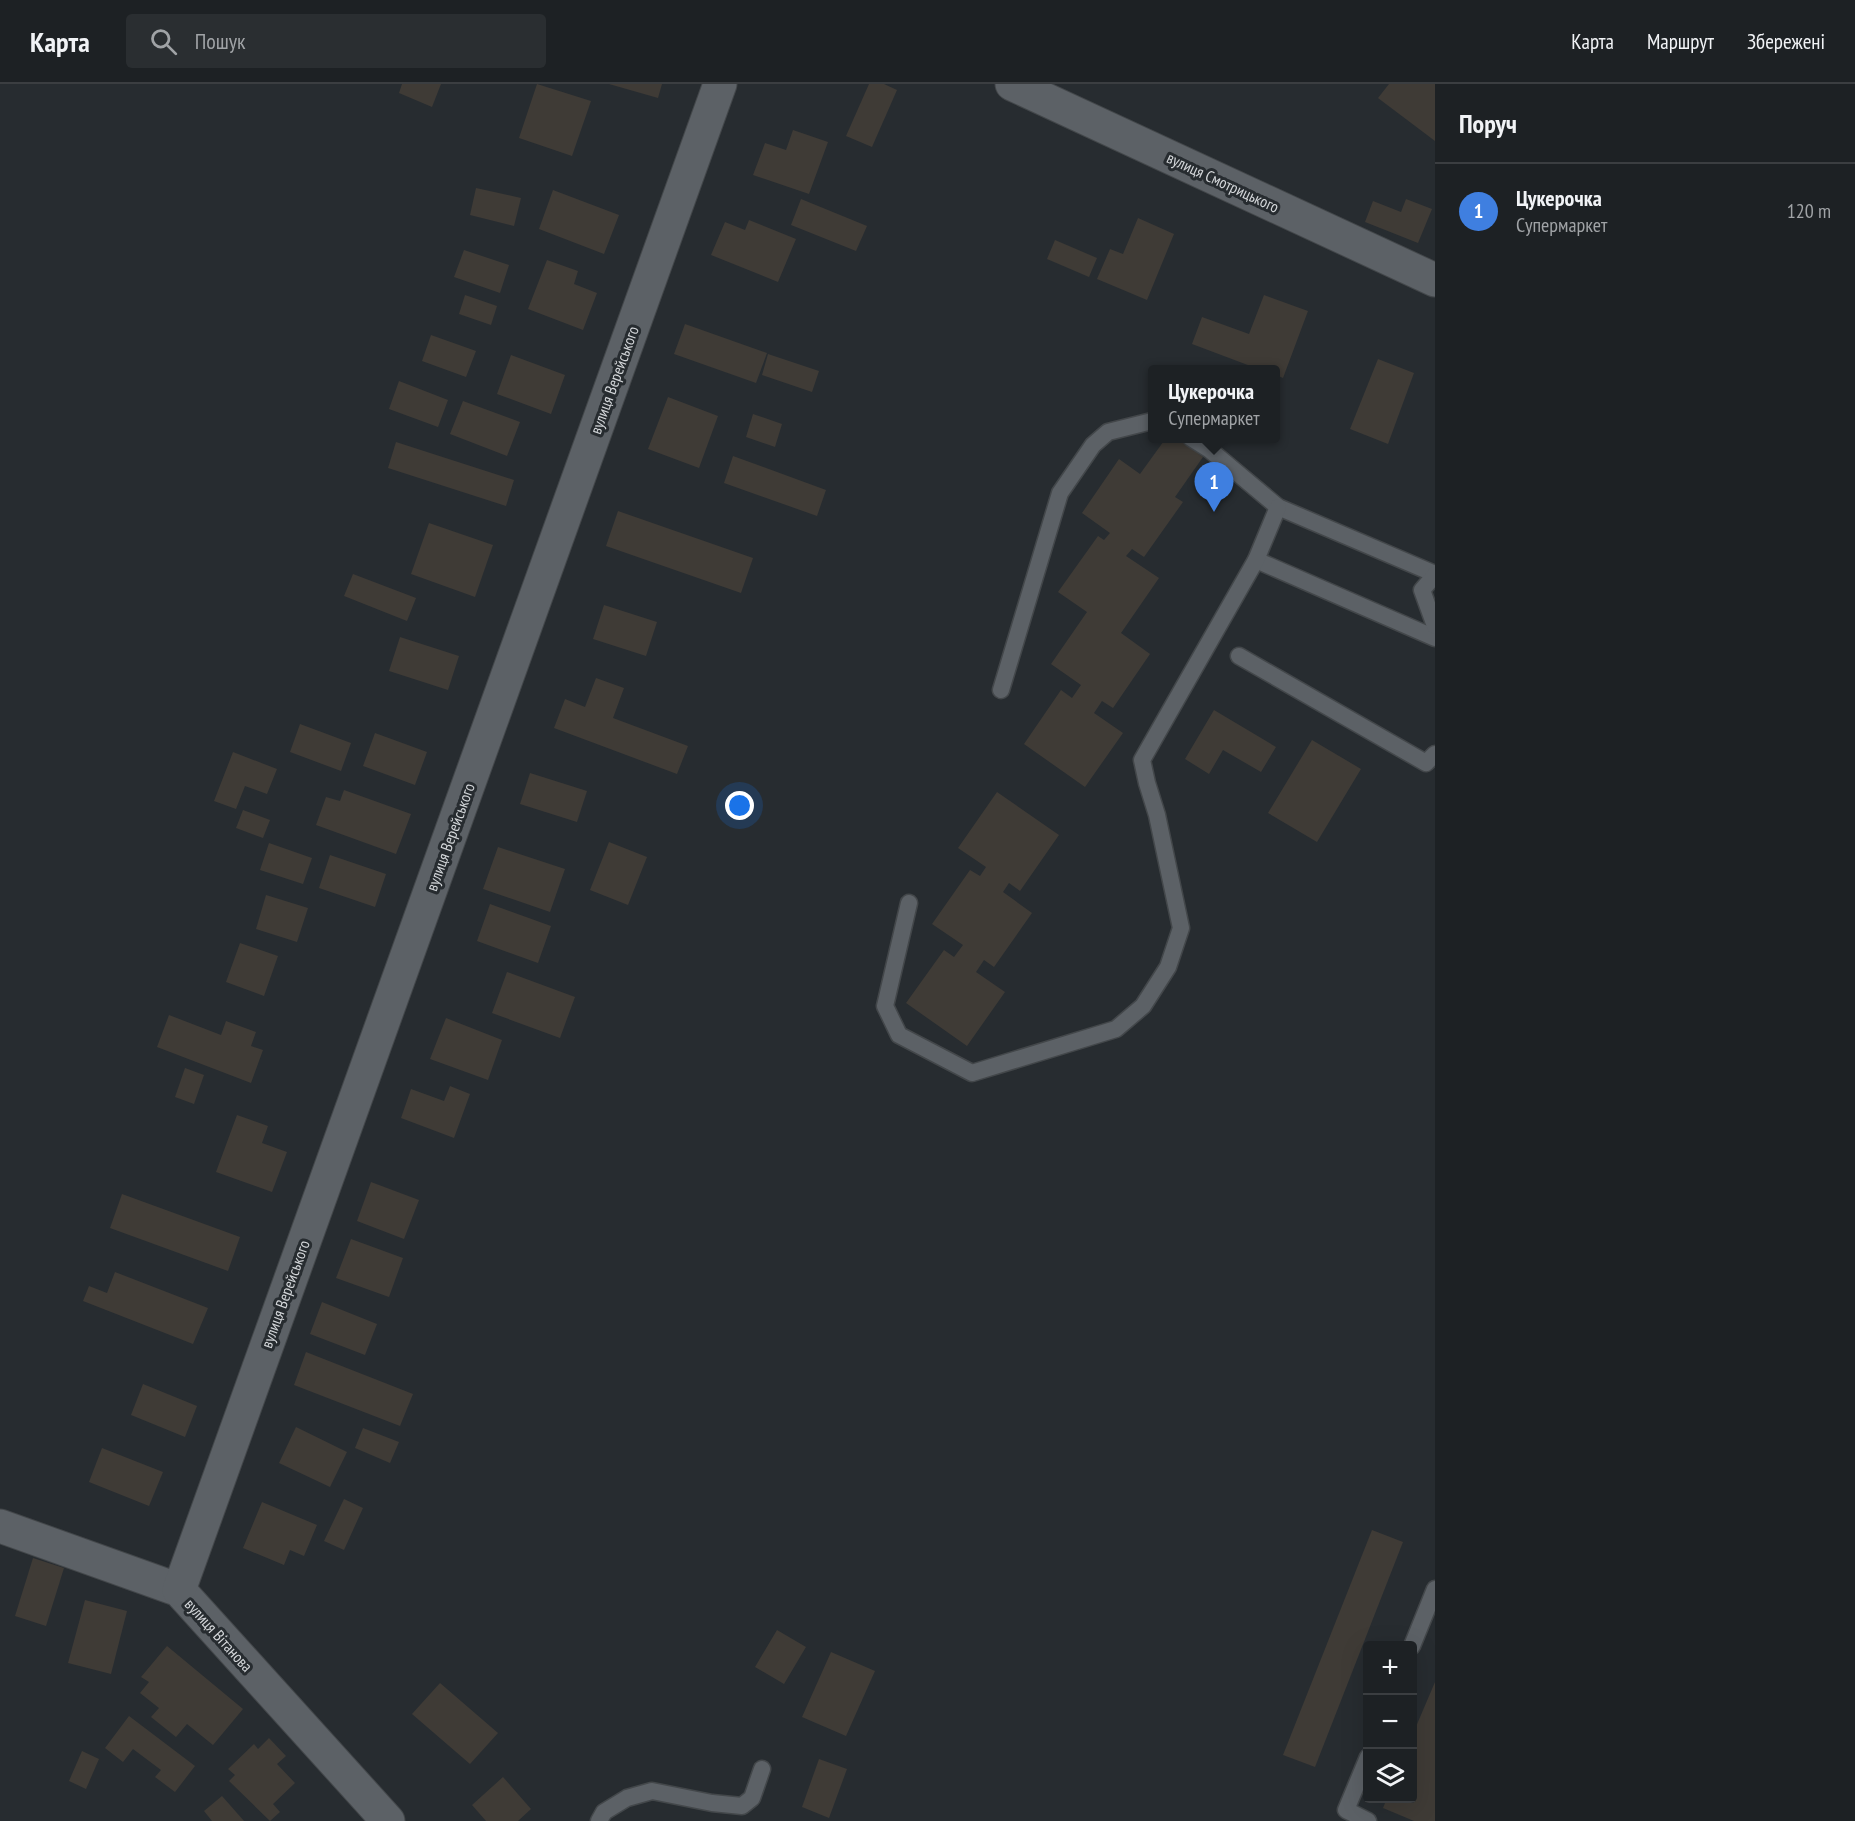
<!DOCTYPE html>
<html lang="uk">
<head>
<meta charset="utf-8">
<style>
	body { margin:0; font-family:"PT Sans Narrow",sans-serif; background:#2a2e31; color:#f1f3f6 }
	.controls { position:absolute; right:18px; bottom:18px; display:grid; overflow:hidden; border-radius:6px; box-shadow:0 6px 24px #0002 }
	.controls button { width:54px; height:54px; display:grid; place-items:center; padding:0; border:0; border-bottom:2px solid #3b3e41; background:#1d2124; color:#f1f3f6; font:30px sans-serif }
	.you { position:absolute; left:740px; top:722px; width:21px; height:21px; margin:-15px; border:4px solid #fff; border-radius:50%; background:#1a73e8; box-shadow:0 0 0 9px #1a73e833 }
	.badge { display:grid; place-items:center; width:39px; height:39px; border-radius:50%; background:#07d5b6; color:#fff; font-size:20px; font-weight:700 }
	.pin { position:absolute; translate:-50% -50px; filter:drop-shadow(0 2px 3px #0008) }
	.pin::after { content:''; position:absolute; top:32px; width:21px; height:18px; background:inherit; clip-path:polygon(0 0,100% 0,50% 100%) }
	.popup { position:absolute; left:1148px; top:281px; width:132px; height:78px; box-sizing:border-box; display:grid; place-content:center; border-radius:6px; background:#1d2124; filter:drop-shadow(0 2px 4px #0005); font-size:20px; white-space:nowrap; color:#a0a3a6 }
	.popup b { font-size:22px; color:#f1f3f6 }
	.popup::after { content:''; position:absolute; left:50%; top:100%; margin-left:-12px; border:12px solid transparent; border-top-color:#1d2124 }
	.list { margin:0; padding:0; list-style:none }
	h2 { display:flex; justify-content:space-between; align-items:center; height:78px; margin:0; padding:0 24px; font-size:26px }
	h2 small { font-size:20px; font-weight:400; color:#a0a3a6 }
	.list li { display:grid; grid-template-columns:39px 1fr auto; gap:18px; align-items:center; box-sizing:border-box; height:96px; padding:0 24px; border-top:2px solid #3b3e41 }
	.list b { display:block; font-size:22px; white-space:nowrap }
	.list p { margin:0; font-size:20px; white-space:nowrap; color:#a0a3a6 }
	.list em { font-size:20px; font-style:normal; color:#a0a3a6 }
	.icon { flex:none; width:33px; height:33px; fill:none; stroke:currentColor; stroke-width:2; stroke-linecap:round; stroke-linejoin:round }
	.map { position:relative; flex:none; width:1435px; height:1737px; overflow:hidden }
	header { display:flex; align-items:center; gap:36px; box-sizing:border-box; height:84px; padding:0 30px; background:#1d2124; border-bottom:2px solid #3b3e41 }
	header strong { font-size:28px }
	nav { display:flex; gap:33px; margin-inline-start:auto; font-size:21px }
	.search { width:420px; height:54px; background:#2a2e31; display:flex; align-items:center; gap:15px; box-sizing:border-box; padding:0 21px; border-radius:6px; color:#a0a3a6; font-size:22px }
	main { display:flex }
	aside { flex:1; background:#1d2124 }
	.map>svg:first-child { display:block }
	.building { fill:#3f3b36 }
	.lines { fill:none; stroke-linecap:round; stroke-linejoin:round }
	.lane-casing { stroke:#43474a; stroke-width:19 }
	.street-casing { stroke:#43474a; stroke-width:35 }
	.lane { stroke:#5c6166; stroke-width:16 }
	.street { stroke:#5c6166; stroke-width:33 }
	.labels { text-anchor:middle; dominant-baseline:central; stroke-width:6; stroke-linejoin:round; paint-order:stroke }
	.street-label { font-size:16px; fill:#d4d7da; stroke:#272c30 }
</style>
</head>
<body>
<header>
<strong>Карта</strong>
<div class="search"><svg class="icon" aria-label="search" viewBox="0 0 24 24"><circle cx="10" cy="10" r="6"/><path d="M15 15l6 6"/></svg>Пошук</div>
<nav><a>Карта</a><a>Маршрут</a><a>Збережені</a></nav>
</header>
<main>
<div class="map">
<svg width="1435" height="1737" viewBox="0 0 1435 1737">
	<rect width="100%" height="100%" fill="#272c30"/>
	<!-- building -->
	<g class="building">
		<polygon points="402,0 441,0 432,23 399,9"/>
		<polygon points="537,0 591,17 572,72 519,54"/>
		<polygon points="609,0 662,0 658,14"/>
		<polygon points="869,0 884,0 897,6 872,63 846,52"/>
		<polygon points="1389,0 1435,0 1435,57 1378,14"/>
		<polygon points="793,46 828,58 809,110 753,91 765,59 786,66"/>
		<polygon points="476,104 521,114 514,142 470,131"/>
		<polygon points="553,106 619,131 604,170 539,145"/>
		<polygon points="801,115 867,142 856,167 791,141"/>
		<polygon points="1406,115 1432,125 1418,159 1365,138 1373,117 1401,128"/>
		<polygon points="1138,134 1174,150 1147,216 1097,195 1110,165 1123,170"/>
		<polygon points="749,136 796,155 778,198 711,171 725,138 745,146"/>
		<polygon points="1055,156 1097,174 1089,193 1047,175"/>
		<polygon points="464,166 509,181 500,209 454,193"/>
		<polygon points="547,176 578,187 574,200 597,209 583,246 528,225"/>
		<polygon points="465,211 497,222 491,241 459,230"/>
		<polygon points="1264,211 1308,227 1283,294 1276,291 1276,286 1261,286 1192,260 1202,233 1249,250"/>
		<polygon points="685,240 767,269 756,299 674,270"/>
		<polygon points="431,251 476,267 466,293 422,277"/>
		<polygon points="768,270 819,287 812,308 762,291"/>
		<polygon points="511,271 565,291 551,330 497,310"/>
		<polygon points="1378,275 1414,289 1388,360 1350,345"/>
		<polygon points="399,297 448,316 438,343 389,325"/>
		<polygon points="668,313 718,332 699,384 648,365"/>
		<polygon points="463,317 520,338 507,372 450,350"/>
		<polygon points="753,330 782,340 775,363 746,353"/>
		<polygon points="1166,354 1177,354 1203,373 1175,413 1183,418 1144,473 1132,465 1126,472 1159,494 1121,549 1150,570 1113,624 1102,617 1094,629 1123,649 1085,703 1024,660 1061,606 1072,614 1081,601 1051,580 1087,528 1058,508 1098,452 1104,456 1110,449 1082,429 1119,375 1140,390"/>
		<polygon points="396,358 514,396 506,422 388,384"/>
		<polygon points="733,372 826,406 817,432 724,399"/>
		<polygon points="618,427 753,474 741,509 606,462"/>
		<polygon points="429,439 493,461 475,513 411,490"/>
		<polygon points="353,490 416,514 407,537 344,512"/>
		<polygon points="604,521 657,538 646,572 593,555"/>
		<polygon points="400,553 459,572 448,606 389,587"/>
		<polygon points="596,594 624,604 613,634 688,662 677,690 554,644 565,615 585,623"/>
		<polygon points="1214,626 1276,663 1261,688 1223,666 1209,690 1185,675"/>
		<polygon points="300,640 351,659 341,687 290,668"/>
		<polygon points="375,649 427,668 415,701 363,682"/>
		<polygon points="1312,656 1361,685 1317,758 1268,729"/>
		<polygon points="233,668 277,685 267,710 245,702 236,725 214,717"/>
		<polygon points="530,689 587,707 577,738 520,720"/>
		<polygon points="344,706 411,730 396,770 316,741 326,713 340,717"/>
		<polygon points="997,708 1059,751 1020,807 1009,799 1003,808 1032,829 994,883 984,876 976,888 1005,908 967,962 906,919 944,866 954,873 963,861 932,840 970,786 980,792 986,783 958,764"/>
		<polygon points="243,726 270,736 263,754 236,744"/>
		<polygon points="609,758 647,773 628,821 590,806"/>
		<polygon points="269,759 312,774 303,800 260,786"/>
		<polygon points="498,763 565,785 550,828 483,805"/>
		<polygon points="330,771 386,790 375,823 319,804"/>
		<polygon points="266,811 308,824 297,858 256,845"/>
		<polygon points="490,820 551,842 538,879 477,857"/>
		<polygon points="240,859 278,872 264,912 226,898"/>
		<polygon points="507,888 575,913 560,954 492,929"/>
		<polygon points="169,931 221,951 226,937 256,948 251,962 263,966 251,999 157,963"/>
		<polygon points="446,934 502,956 488,996 430,975"/>
		<polygon points="185,984 204,991 194,1020 175,1013"/>
		<polygon points="450,1002 470,1010 454,1054 401,1034 411,1005 444,1017"/>
		<polygon points="237,1031 268,1042 262,1059 287,1068 272,1108 216,1088"/>
		<polygon points="371,1098 419,1116 404,1155 357,1137"/>
		<polygon points="122,1110 240,1153 228,1187 110,1144"/>
		<polygon points="351,1155 403,1174 389,1213 336,1194"/>
		<polygon points="115,1188 208,1224 193,1260 83,1217 89,1202 107,1209"/>
		<polygon points="322,1218 377,1240 365,1271 310,1250"/>
		<polygon points="306,1268 413,1310 400,1342 294,1301"/>
		<polygon points="143,1300 197,1322 185,1353 131,1331"/>
		<polygon points="296,1343 347,1368 330,1403 279,1379"/>
		<polygon points="363,1344 399,1358 390,1379 355,1364"/>
		<polygon points="102,1364 163,1388 149,1422 89,1398"/>
		<polygon points="344,1415 363,1424 344,1466 324,1457"/>
		<polygon points="262,1418 317,1441 304,1472 290,1466 284,1481 243,1464"/>
		<polygon points="1372,1446 1403,1458 1315,1683 1283,1671"/>
		<polygon points="33,1474 64,1484 46,1542 15,1532"/>
		<polygon points="85,1516 127,1527 111,1590 68,1579"/>
		<polygon points="777,1546 806,1563 784,1600 755,1583"/>
		<polygon points="167,1562 243,1625 213,1661 187,1640 176,1653 151,1633 159,1624 140,1609 149,1598 141,1593"/>
		<polygon points="831,1568 875,1587 846,1652 802,1633"/>
		<polygon points="1435,1598 1435,1737 1414,1737 1383,1724 1387,1714 1412,1714 1412,1652"/>
		<polygon points="440,1599 498,1649 470,1680 412,1630"/>
		<polygon points="129,1632 195,1682 175,1708 155,1693 161,1686 133,1665 123,1678 105,1664"/>
		<polygon points="269,1654 286,1672 277,1680 295,1699 273,1720 280,1728 270,1737 229,1697 235,1691 228,1685 254,1660 258,1665"/>
		<polygon points="82,1667 99,1675 86,1705 69,1697"/>
		<polygon points="819,1675 847,1685 829,1734 802,1723"/>
		<polygon points="503,1693 531,1725 518,1737 486,1737 472,1721"/>
		<polygon points="222,1712 244,1737 212,1737 204,1727"/>
	</g>
	<g class="lines">
		<defs>
			<g id="lane">
				<polyline points="1191,354 1210,366 1278,423 1435,490"/>
				<polyline points="1256,476 1435,554"/>
				<polyline points="1435,491 1422,506 1435,542"/>
				<polyline points="1239,572 1426,679 1435,670"/>
				<polyline points="1001,606 1060,409 1093,361 1108,348 1152,337"/>
				<polyline points="909,819 885,922 899,951 972,989 1116,945 1143,922 1168,883 1181,844 1157,731 1147,699 1142,676 1256,476 1278,423"/>
				<polyline points="1412,1562 1435,1505"/>
				<polyline points="1368,1673 1346,1726 1368,1737"/>
				<polyline points="599,1737 604,1728 627,1714 652,1707 712,1719 742,1722 752,1714 762,1685"/>
			</g>
			<g id="street">
				<polyline points="1012,0 1435,196"/>
				<polyline points="0,1442 179,1506 388,1737"/>
				<polyline points="179,1506 720,0"/>
			</g>
		</defs>
		<!-- lane casing -->
		<use href="#lane" class="lane-casing"/>
		<!-- street casing -->
		<use href="#street" class="street-casing"/>
		<!-- lane -->
		<use href="#lane" class="lane"/>
		<!-- street -->
		<use href="#street" class="street"/>
	</g>
	<g class="labels">
		<!-- street labels -->
		<g class="street-label">
			<text transform="translate(1223 98) rotate(25)">вулиця Смотрицького</text>
			<text transform="translate(614 296) rotate(-70)">вулиця Верейського</text>
			<text transform="translate(450 753) rotate(-70)">вулиця Верейського</text>
			<text transform="translate(285 1210) rotate(-70)">вулиця Верейського</text>
			<text transform="translate(219 1551) rotate(48)">вулиця Вітанова</text>
		</g>
	</g>
</svg>
<div class="controls">
<button>+</button>
<button>−</button>
<button><svg class="icon" aria-label="layers" viewBox="0 0 24 24"><path d="M12 4l9 5-9 5-9-5zM3 14l9 5 9-5"/></svg></button>
</div>
<div class="you"></div>
<div class="pin badge" style="left:1214px;top:428px;background:#3f7fe0">1</div>
<div class="popup"><b>Цукерочка</b>Супермаркет</div>
</div>
<aside>
<h2>Поруч<small></small></h2>
<ul class="list">
<li><span class="badge" style="background:#3f7fe0">1</span><div><b>Цукерочка</b><p>Супермаркет</p></div><em>120 m</em></li>
</ul>
</aside>
</main>
</body>
</html>
